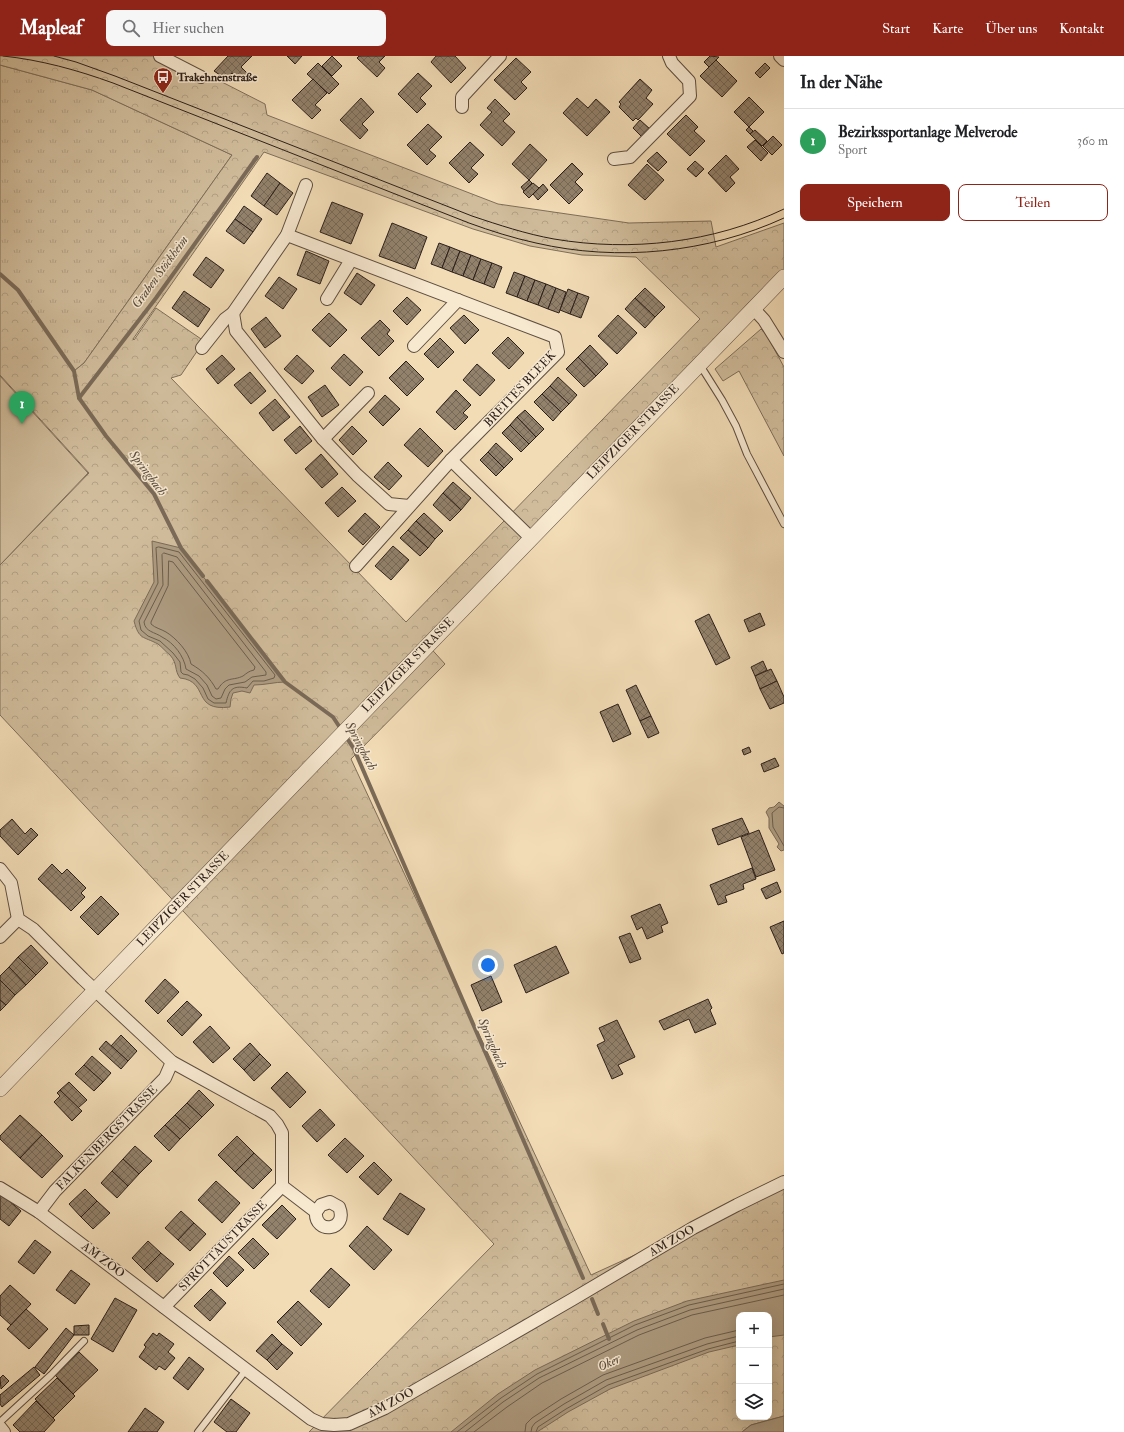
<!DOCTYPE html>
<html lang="de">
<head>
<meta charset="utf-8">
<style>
	body { margin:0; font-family:"IM FELL Double Pica",serif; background:#f6f6f6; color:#202124 }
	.controls { position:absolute; right:12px; bottom:12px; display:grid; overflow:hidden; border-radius:8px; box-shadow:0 4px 16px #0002 }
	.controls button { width:36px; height:36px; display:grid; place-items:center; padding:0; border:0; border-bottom:1px solid #e0e0e0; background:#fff; color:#202124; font:20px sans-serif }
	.you { position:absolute; left:488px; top:909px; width:14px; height:14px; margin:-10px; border:3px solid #fff; border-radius:50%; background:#1a73e8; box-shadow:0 0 0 6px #1a73e833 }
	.badge { display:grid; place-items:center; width:26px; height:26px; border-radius:50%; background:#8f2418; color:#fff; font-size:13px; font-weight:700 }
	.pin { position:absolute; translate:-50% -33px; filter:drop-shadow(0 1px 2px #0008) }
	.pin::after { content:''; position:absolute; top:21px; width:14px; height:12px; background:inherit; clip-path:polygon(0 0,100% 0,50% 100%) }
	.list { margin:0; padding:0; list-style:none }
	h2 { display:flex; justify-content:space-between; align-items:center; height:52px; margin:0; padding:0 16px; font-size:17px }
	h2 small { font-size:13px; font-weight:400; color:#757577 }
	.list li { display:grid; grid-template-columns:26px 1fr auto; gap:12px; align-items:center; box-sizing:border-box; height:64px; padding:0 16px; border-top:1px solid #e0e0e0 }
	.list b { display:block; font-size:15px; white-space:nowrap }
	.list p { margin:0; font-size:13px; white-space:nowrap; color:#757577 }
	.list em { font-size:13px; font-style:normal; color:#757577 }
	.actions { display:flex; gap:8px; padding:12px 16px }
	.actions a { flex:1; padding:9px 0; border:1px solid #8f2418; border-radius:8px; text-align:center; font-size:14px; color:#8f2418 }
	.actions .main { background:#8f2418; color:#fff }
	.icon { flex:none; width:22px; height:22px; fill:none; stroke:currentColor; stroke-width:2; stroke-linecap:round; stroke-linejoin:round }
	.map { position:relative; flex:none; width:784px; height:1376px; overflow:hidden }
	header { display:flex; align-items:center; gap:24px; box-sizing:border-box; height:56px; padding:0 20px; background:#8f2418; color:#fff }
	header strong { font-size:19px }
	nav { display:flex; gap:22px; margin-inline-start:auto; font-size:14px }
	.search { width:280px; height:36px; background:#f6f6f6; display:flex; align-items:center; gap:10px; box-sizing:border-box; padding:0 14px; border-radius:8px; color:#757577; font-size:15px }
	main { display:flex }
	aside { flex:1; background:#fff }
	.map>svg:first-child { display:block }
	.grass { fill:url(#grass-tufts); stroke:#7e6e5a }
	.forest { fill:url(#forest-crowns); stroke:#7e6e5a; fill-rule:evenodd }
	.garden { fill:#d0bc9b; stroke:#7e6e5a }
	.water { fill:#ae9c81; stroke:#7a6a58 }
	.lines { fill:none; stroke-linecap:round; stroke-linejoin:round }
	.shore { stroke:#6c5e4e; stroke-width:1 }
	.stream { stroke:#7a6a58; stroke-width:4 }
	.building { fill:url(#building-cross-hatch); stroke:#2b1f1a }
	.service-casing { stroke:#5d4e41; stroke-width:8 }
	.minor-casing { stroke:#5d4e41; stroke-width:14 }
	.tertiary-casing { stroke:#5d4e41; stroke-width:16 }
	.service { stroke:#f7e8d0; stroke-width:6 }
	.minor { stroke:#f7e8d0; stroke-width:12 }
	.tertiary { stroke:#f7e8d0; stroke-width:15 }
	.tram { stroke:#2b1f1a; stroke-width:1 }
	.labels { text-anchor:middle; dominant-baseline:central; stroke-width:3; stroke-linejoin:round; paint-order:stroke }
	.poi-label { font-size:12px; font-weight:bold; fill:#2b1f1a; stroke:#f7e8d0; text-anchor:start }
	.street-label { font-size:12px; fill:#2b1f1a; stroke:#f7e8d0 }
	.water-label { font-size:13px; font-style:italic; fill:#594b3e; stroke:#f7e8d0 }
</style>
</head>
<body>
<header>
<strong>Mapleaf</strong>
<div class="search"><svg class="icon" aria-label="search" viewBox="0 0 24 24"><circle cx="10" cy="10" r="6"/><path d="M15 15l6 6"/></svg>Hier suchen</div>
<nav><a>Start</a><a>Karte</a><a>Über uns</a><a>Kontakt</a></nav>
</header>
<main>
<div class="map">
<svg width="784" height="1376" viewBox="0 0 784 1376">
	<defs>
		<pattern id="grass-tufts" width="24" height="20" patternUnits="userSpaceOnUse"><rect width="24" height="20" fill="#d0bc9b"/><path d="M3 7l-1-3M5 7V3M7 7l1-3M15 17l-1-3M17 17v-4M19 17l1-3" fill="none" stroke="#b3a185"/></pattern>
		<pattern id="forest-crowns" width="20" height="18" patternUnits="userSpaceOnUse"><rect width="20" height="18" fill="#d0bc9b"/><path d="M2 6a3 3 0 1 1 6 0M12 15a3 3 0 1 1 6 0" fill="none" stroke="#b3a185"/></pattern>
		<pattern id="building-cross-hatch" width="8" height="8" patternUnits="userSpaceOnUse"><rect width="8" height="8" fill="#92816b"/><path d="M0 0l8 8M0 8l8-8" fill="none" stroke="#776957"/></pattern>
	</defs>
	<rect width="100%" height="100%" fill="#f2dcb6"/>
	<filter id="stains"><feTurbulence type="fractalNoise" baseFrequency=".005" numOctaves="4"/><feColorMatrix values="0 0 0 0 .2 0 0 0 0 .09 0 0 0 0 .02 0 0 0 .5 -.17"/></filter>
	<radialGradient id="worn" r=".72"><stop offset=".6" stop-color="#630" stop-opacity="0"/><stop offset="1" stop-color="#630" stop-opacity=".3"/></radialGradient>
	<!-- grass -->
	<polygon class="grass" points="0,9 92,34 232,99 84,307 74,315 18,234 0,217"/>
	<!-- forest -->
	<g class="forest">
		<path d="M0,0h171l94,48 2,11 231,89 131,19 82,-2 5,26 68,-24v63l-358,357 19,21 -94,95 240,516 193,-88v229l-33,9 -9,7h-433l185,-188 -494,-529v-150l89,-92 -89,-98v-101l18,16 56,81 10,-8 148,-208 -140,-65 -92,-25zM264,96l209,77 57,17 52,9 54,2 64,62 -294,303 -235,-244 10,-3 23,-34 -48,-33 -22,32 -1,-1zM739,1259h30v102h-30z"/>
		<polygon points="761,273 765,276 784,311 784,400 739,315 723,325 715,313"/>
	</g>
	<!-- garden -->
	<polygon class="garden" points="0,320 88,417 0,509"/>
	<!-- water -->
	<g class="water">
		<path d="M152,485l29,7 104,134c-10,0 -20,3 -31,3l-4,8 -8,-2 -9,2 -2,6 -1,8c-39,5 -20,-26 -50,-29 -6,-8 -2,-14 -10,-23 -4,-3 -8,-8 -12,-11 -15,-8 -19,-4 -24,-23l20,-39z"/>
		<polygon points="779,746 784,750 784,794 781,795 777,791 779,788 769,772 769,762 766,756 769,752 774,751"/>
		<polygon points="784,1224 784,1279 769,1281 769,1259 739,1259 739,1289 709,1296 610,1333 568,1356 537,1376 451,1376 498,1338 535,1314 634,1265 687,1245"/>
		<polygon points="784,1360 784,1376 742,1376 751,1369"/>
	</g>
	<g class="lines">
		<!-- shore -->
		<g class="shore">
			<path d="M159,491l20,5 96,123 -1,3 -10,3h-11l-6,7c-15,-3 -18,2 -21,15h-12l-6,-4 -5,-11 -8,-9 -7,-4 -5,-1 -2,-2 -1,-10 -7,-9 -13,-12 -12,-5 -7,-6 -2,-9 19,-38 -2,-35z"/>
			<path d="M164,497l13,4 89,115v3l-14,2 -7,5 -16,3 -4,4 -4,9 -5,1 -4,-3 -5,-11 -8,-9 -13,-7c-2,-13 -12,-26 -24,-32 -7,-5 -17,-5 -18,-15l19,-37 -1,-30z"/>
			<path d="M169,505l4,1 82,105 -1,3c-5,1 -7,3 -11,6 -10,5 -17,0 -25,13h-2c-6,-11 -13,-18 -25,-25 -2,-12 -15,-26 -25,-32 -5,-3 -11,-4 -15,-8v-2l17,-36z"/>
			<polyline points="784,752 779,751 772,757 773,771 784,790"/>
			<polyline points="457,1376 501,1342 537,1318 635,1269 689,1249 784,1228"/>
			<polyline points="465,1376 503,1346 539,1322 637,1274 690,1254 784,1233"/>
			<polyline points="474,1376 507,1351 542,1327 639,1279 692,1259 784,1239"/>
			<polyline points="525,1376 526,1368 532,1362 561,1343 603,1319 705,1282 739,1274"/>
			<polyline points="531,1376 532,1371 535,1367 564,1348 606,1324 707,1288 739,1280"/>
			<polyline points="536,1376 538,1371 566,1353 608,1329 708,1293 739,1285"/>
		</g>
		<!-- stream -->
		<g class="stream">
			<polyline points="0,218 18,234 74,315 79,342 106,380 154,438 181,492 203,520"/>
			<polyline points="79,342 156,242 257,101"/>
			<polyline points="207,525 285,626 333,661 354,693 583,1222"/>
			<polyline points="592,1243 598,1258"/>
			<polyline points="603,1268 609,1283"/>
		</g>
	</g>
	<!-- building -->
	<g class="building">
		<polygon points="228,0 252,0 241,11 248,18 241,25 232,17 226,23 214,15"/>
		<polygon points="287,0 302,0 295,8"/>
		<polygon points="332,0 342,10 332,20 322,10"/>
		<polygon points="359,0 385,0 379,6 385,12 377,21 357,2"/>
		<polygon points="436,0 455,0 466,12 451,27 431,6"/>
		<polygon points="710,0 719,1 709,11 704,6"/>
		<polygon points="516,2 531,16 521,26 527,32 515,44 494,24"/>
		<polygon points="716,4 737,25 722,41 700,20"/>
		<polygon points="318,7 339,28 329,38 307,18"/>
		<polygon points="765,7 770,12 760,22 755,17"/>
		<polygon points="418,17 432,30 420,42 426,48 417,57 398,38"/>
		<polygon points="313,23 327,37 315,49 321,54 312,63 292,44"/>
		<polygon points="640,23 652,34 646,42 653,48 638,64 636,62 633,65 619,51 621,48 619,46"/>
		<polygon points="749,41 764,56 749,71 734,56"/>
		<polygon points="361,42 374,56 362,68 368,74 360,83 340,64"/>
		<polygon points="577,42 588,52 596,43 610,56 587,80 563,57"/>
		<polygon points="495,43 510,58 503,65 515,76 502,90 480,69 492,56 487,52"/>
		<polygon points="686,59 698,71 694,75 705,85 690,100 667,78"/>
		<polygon points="640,64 650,73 642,81 633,72"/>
		<polygon points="428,68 442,81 429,94 436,100 427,109 407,89"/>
		<polygon points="749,71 753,75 750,78 746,74"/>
		<polygon points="755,74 767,85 762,90 750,78"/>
		<polygon points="773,80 782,89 772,99 763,90"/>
		<polygon points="755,84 768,97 761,105 747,91"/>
		<polygon points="470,86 484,99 471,112 478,118 469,127 449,107"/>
		<polygon points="530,88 547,104 529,124 512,108"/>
		<polygon points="657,96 667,106 658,115 647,105"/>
		<polygon points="726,99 739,113 730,121 735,127 726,136 708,117"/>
		<polygon points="695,105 704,113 696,121 687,113"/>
		<polygon points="572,107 583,118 575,126 583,134 569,148 550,129"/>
		<polygon points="647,108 664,124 645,144 628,129"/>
		<polygon points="267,117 280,127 264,150 251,140"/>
		<polygon points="529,124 532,127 524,135 521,131"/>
		<polygon points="280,127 293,137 277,159 264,150"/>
		<polygon points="533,127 539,132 529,142 523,136"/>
		<polygon points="543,128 548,134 538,144 533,138"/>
		<polygon points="332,146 363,158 351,188 320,176"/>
		<polygon points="244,150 262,163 253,176 235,163"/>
		<polygon points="235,163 253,176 244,188 226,175"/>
		<polygon points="392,167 427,181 415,213 379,200"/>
		<polygon points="439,187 450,191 442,212 431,208"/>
		<polygon points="450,191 460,195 452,216 442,212"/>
		<polygon points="306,195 329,205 320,228 297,219"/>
		<polygon points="460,195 471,199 463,220 452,216"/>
		<polygon points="471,199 481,203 473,224 463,220"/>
		<polygon points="206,201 224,214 211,232 193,219"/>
		<polygon points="481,203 492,207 484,228 473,224"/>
		<polygon points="492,207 502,211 494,232 484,228"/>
		<polygon points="514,216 525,220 517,241 506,237"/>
		<polygon points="357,217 375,229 361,249 344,237"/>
		<polygon points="525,220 535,224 527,245 517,241"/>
		<polygon points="279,221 297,233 283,253 265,240"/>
		<polygon points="535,224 546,228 538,249 527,245"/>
		<polygon points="546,228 556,232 548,253 538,249"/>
		<polygon points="556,232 566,236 559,257 548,253"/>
		<polygon points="645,232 665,251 655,261 635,242"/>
		<polygon points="568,233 578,237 570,258 560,254"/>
		<polygon points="184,235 210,253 198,271 172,252"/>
		<polygon points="578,237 589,241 581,262 570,258"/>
		<polygon points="407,241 421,254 407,269 393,255"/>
		<polygon points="635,242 655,261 645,272 625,253"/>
		<polygon points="329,257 347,274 330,291 312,274"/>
		<polygon points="464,259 479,274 465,288 450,272"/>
		<polygon points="618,259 637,277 617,298 598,280"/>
		<polygon points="266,261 281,280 265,292 251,273"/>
		<polygon points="380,264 390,274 387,278 394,285 379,300 361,282"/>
		<polygon points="508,281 524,297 509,313 492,297"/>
		<polygon points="440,282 454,296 438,312 424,298"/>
		<polygon points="590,289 608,308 596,320 578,301"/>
		<polygon points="344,298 363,316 350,330 331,312"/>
		<polygon points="222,299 235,313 218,328 206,313"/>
		<polygon points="297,299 314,315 302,328 284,313"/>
		<polygon points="578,301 596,320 584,331 566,313"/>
		<polygon points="406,305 424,323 407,340 389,322"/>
		<polygon points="477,308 495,324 480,340 463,324"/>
		<polygon points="250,316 266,335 251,348 234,329"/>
		<polygon points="558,321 577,339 569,348 550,330"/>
		<polygon points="325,329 339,349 322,361 308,341"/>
		<polygon points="550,330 569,348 561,356 542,338"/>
		<polygon points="456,334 471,349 463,357 468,361 455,374 436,356"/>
		<polygon points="542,338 561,356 553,365 534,346"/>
		<polygon points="385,339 400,353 383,370 369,356"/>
		<polygon points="275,343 290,361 273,375 259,357"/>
		<polygon points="525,354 544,373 536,381 517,361"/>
		<polygon points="517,361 536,381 529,388 510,369"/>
		<polygon points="510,369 529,388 521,396 502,377"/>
		<polygon points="300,370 312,385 296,398 284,384"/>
		<polygon points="352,370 367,385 353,399 339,384"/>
		<polygon points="420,372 443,395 428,411 404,389"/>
		<polygon points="496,387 513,403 504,412 488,396"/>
		<polygon points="488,396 504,412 496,420 480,404"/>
		<polygon points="321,398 338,418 322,432 305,413"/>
		<polygon points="388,406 402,420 389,434 374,421"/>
		<polygon points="453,426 471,442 461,454 443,437"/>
		<polygon points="342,431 356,445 338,461 325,447"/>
		<polygon points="443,437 461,454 450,465 433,449"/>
		<polygon points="365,457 380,471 363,489 348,475"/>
		<polygon points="424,457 443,475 435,483 416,465"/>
		<polygon points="416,465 435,483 428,492 408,474"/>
		<polygon points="408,474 428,492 420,500 400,482"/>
		<polygon points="393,490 409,504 391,524 375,510"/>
		<polygon points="760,557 765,569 749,576 744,564"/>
		<polygon points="709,558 730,602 716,609 695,565"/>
		<polygon points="763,605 767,614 755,620 751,611"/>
		<polygon points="771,613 777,625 760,633 755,620"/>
		<polygon points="777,625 784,641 784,647 770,653 760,633"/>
		<polygon points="636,629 651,660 640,665 626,634"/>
		<polygon points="618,648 631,678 613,686 600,656"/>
		<polygon points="651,660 659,677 648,682 640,665"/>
		<polygon points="749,691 751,696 744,699 742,694"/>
		<polygon points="775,702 779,710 764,716 761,708"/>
		<polygon points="742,762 749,777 718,789 712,773"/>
		<polygon points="12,763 25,778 31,772 38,779 18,799 0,780 0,774"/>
		<polygon points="759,774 775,814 756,821 741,781"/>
		<polygon points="52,808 62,818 67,813 86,832 81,837 85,841 71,855 38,823"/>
		<polygon points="752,812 756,823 743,828 744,833 725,840 727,846 718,849 710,829"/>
		<polygon points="777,826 781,836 766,843 761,833"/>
		<polygon points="101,840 119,858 98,879 80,861"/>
		<polygon points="660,848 668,867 661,870 663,876 647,883 642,871 637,874 631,860"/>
		<polygon points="784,865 784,897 782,898 770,871"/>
		<polygon points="630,877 641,903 630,907 619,881"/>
		<polygon points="31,889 48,907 36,919 18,901"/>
		<polygon points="556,890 569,917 526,937 514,909"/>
		<polygon points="18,901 36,919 26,929 9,911"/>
		<polygon points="9,911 26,929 15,939 0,924 0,920"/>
		<polygon points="491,920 502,946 482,955 471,929"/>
		<polygon points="165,923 179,936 158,958 145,945"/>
		<polygon points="0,924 15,939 6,949 0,944"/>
		<polygon points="708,943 712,952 710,954 716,968 695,977 689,963 664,974 659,965"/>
		<polygon points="0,944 6,949 0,955"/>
		<polygon points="187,945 202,959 182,980 167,965"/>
		<polygon points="617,964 635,1001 618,1009 623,1018 612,1023 597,989 605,985 599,972"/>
		<polygon points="210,970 230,992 213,1007 193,986"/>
		<polygon points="121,979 137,995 128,1005 111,990"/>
		<polygon points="106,985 128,1005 121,1013 99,993"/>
		<polygon points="250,987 260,998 244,1014 233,1003"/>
		<polygon points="260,998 271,1009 254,1025 244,1014"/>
		<polygon points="92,1000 111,1017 103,1026 84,1009"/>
		<polygon points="84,1009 103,1026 94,1035 75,1018"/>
		<polygon points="287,1016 306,1036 290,1052 271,1032"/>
		<polygon points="69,1026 87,1044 78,1052 60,1034"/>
		<polygon points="60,1034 82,1055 72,1065 54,1046 60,1040 57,1037"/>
		<polygon points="199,1034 214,1049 202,1061 187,1047"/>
		<polygon points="187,1047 202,1061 190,1073 175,1059"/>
		<polygon points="320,1053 335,1069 317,1086 302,1070"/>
		<polygon points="20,1059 42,1079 20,1102 0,1083 0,1080"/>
		<polygon points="175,1059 190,1073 180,1083 165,1069"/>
		<polygon points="165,1069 180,1083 169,1095 154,1080"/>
		<polygon points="42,1079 63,1100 42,1122 20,1102"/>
		<polygon points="237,1080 254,1097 235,1116 218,1099"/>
		<polygon points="345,1082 364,1100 347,1117 328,1099"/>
		<polygon points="135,1090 152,1105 139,1118 123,1103"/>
		<polygon points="254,1097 272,1114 253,1133 235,1116"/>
		<polygon points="123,1103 139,1118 128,1130 112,1115"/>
		<polygon points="374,1106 392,1124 378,1139 359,1121"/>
		<polygon points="112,1115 128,1130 117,1142 101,1127"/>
		<polygon points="216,1125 240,1147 222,1167 198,1144"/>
		<polygon points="85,1133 97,1145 81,1161 69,1148"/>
		<polygon points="0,1137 21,1155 9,1170 0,1163"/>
		<polygon points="400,1137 425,1153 408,1179 383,1163"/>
		<polygon points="97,1145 110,1157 93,1173 81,1161"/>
		<polygon points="282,1149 296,1163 277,1183 262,1169"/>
		<polygon points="181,1155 194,1167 178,1184 165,1172"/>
		<polygon points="194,1167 206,1178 190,1195 178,1184"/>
		<polygon points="367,1170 392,1194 374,1214 349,1190"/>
		<polygon points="253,1182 269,1198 254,1213 238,1197"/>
		<polygon points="35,1184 51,1196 34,1218 18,1206"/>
		<polygon points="148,1185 161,1197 144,1214 132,1202"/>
		<polygon points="161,1197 174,1208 157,1226 144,1214"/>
		<polygon points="229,1200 244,1214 227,1231 213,1217"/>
		<polygon points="331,1212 350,1229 329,1252 310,1235"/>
		<polygon points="71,1214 90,1228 75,1248 56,1234"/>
		<polygon points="10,1229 31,1248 11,1269 0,1259 0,1240"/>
		<polygon points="211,1233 226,1247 210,1265 194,1250"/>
		<polygon points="115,1242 137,1254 113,1296 91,1283"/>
		<polygon points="298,1245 322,1268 301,1290 277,1266"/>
		<polygon points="26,1253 48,1273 29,1293 7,1273"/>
		<polygon points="89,1269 89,1279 74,1279 74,1270"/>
		<polygon points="66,1272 74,1279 44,1318 35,1311"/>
		<polygon points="153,1277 157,1280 159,1277 174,1288 168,1296 175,1302 165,1314 159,1310 156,1314 139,1301 146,1291 144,1289"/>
		<polygon points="272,1278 282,1288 267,1304 256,1295"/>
		<polygon points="282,1288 293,1297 277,1314 267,1304"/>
		<polygon points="79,1296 98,1314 73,1338 55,1319"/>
		<polygon points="189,1301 204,1313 188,1334 173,1322"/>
		<polygon points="34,1311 40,1319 2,1351 0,1348 0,1339"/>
		<polygon points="3,1319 9,1325 1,1333 0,1322"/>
		<polygon points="57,1322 75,1340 53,1362 35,1343"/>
		<polygon points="231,1343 250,1357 236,1376 227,1376 214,1366"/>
		<polygon points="36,1345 55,1364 44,1376 20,1376 13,1369"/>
		<polygon points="145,1352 164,1366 157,1376 128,1376"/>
	</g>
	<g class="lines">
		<defs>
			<g id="service">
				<polyline points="700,309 722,344 736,370 747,398 784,468"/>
				<polyline points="0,1366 51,1319 84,1285"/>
				<polyline points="198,1376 246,1314"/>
			</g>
			<g id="minor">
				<polyline points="160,0 201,21"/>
				<polyline points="780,0 784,4"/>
				<polyline points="462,51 462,41 500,0"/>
				<polyline points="614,103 630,101 690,40 689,25 672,7 669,0"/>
				<polyline points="287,179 555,281 558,296 451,404 356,510"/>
				<polyline points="327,243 351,204"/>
				<polyline points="753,252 764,264 784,296"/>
				<polyline points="233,257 236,275 323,383 357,419 389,448 409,450"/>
				<polyline points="414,290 458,244"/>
				<polyline points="202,292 225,263 233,257 287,179 306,129"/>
				<polyline points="323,383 368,337"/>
				<polyline points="451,404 531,482"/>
				<path d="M0,813l11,14 7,36 15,10 50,50 89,83 98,54 7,8 5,9v53l34,26c-2,23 33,19 23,-5l-9,-5 -9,3 -5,7"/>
				<polyline points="0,881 18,863"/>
				<polyline points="0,1132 39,1156 311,1363 322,1368 334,1369 349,1368 385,1352 573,1243 693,1172 737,1149 784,1126"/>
				<polyline points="39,1156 55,1135 165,1022 172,1006"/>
				<polyline points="164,1251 282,1130"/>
				<polyline points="0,1371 4,1376"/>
			</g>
			<path id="tertiary" d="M0,1033c262,-270 521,-543 784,-812"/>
		</defs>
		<!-- service casing -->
		<use href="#service" class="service-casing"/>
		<!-- minor casing -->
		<use href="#minor" class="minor-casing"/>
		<!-- tertiary casing -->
		<use href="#tertiary" class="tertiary-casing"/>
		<!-- service -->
		<use href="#service" class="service"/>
		<!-- minor -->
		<use href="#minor" class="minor"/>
		<!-- tertiary -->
		<use href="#tertiary" class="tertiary"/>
		<!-- tram -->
		<g class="tram">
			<path d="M3,0c38,4 74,14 110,27l356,140c22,8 44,15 67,20 82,19 172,10 248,-25"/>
			<path d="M54,0l22,6 39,14 357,140c27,9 54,18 82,23 77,13 159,4 230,-30"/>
		</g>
	</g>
	<!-- icons -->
	<defs>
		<symbol id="bus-pin" viewBox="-11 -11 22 30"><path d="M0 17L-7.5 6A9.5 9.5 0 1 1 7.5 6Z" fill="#8f2418" stroke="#f7e8d0"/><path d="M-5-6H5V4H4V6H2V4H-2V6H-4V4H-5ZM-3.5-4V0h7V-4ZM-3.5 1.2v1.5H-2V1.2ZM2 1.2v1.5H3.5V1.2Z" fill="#fff"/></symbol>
	</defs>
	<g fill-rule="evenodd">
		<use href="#bus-pin" x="152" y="10" width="22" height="30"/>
	</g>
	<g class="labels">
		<!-- poi labels -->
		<g class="poi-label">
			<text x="177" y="21">Trakehnenstraße</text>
		</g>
		<!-- street labels -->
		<g class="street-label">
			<text transform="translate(520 333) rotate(-47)">BREITES BLEEK</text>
			<text transform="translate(633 376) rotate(-46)">LEIPZIGER STRASSE</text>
			<text transform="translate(408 609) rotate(-46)">LEIPZIGER STRASSE</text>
			<text transform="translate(183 843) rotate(-46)">LEIPZIGER STRASSE</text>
			<text transform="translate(107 1082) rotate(-46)">FALKENBERGSTRASSE</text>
			<text transform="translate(672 1185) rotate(-30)">AM ZOO</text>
			<text transform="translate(223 1190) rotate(-46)">SPROTTAUSTRASSE</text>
			<text transform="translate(103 1204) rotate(37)">AM ZOO</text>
			<text transform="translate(391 1347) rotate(-28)">AM ZOO</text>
		</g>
		<!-- water labels -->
		<g class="water-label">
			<text transform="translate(160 216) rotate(-54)">Graben Stöckheim</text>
			<text transform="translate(148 417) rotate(53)">Springbach</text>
			<text transform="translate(361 690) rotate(62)">Springbach</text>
			<text transform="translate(492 987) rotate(67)">Springbach</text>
			<text transform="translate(609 1307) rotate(-25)">Oker</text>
		</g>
	</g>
	<rect width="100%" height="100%" filter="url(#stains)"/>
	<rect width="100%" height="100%" fill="url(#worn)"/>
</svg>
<div class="controls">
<button>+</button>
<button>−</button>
<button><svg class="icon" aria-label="layers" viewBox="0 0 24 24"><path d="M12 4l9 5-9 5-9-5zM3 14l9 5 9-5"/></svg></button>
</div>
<div class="you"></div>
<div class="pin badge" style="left:22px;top:368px;background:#2e9e5b">1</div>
</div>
<aside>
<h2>In der Nähe<small></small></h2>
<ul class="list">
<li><span class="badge" style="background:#2e9e5b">1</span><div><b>Bezirkssportanlage Melverode</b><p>Sport</p></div><em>360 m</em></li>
</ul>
<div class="actions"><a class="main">Speichern</a><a>Teilen</a></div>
</aside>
</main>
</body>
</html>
